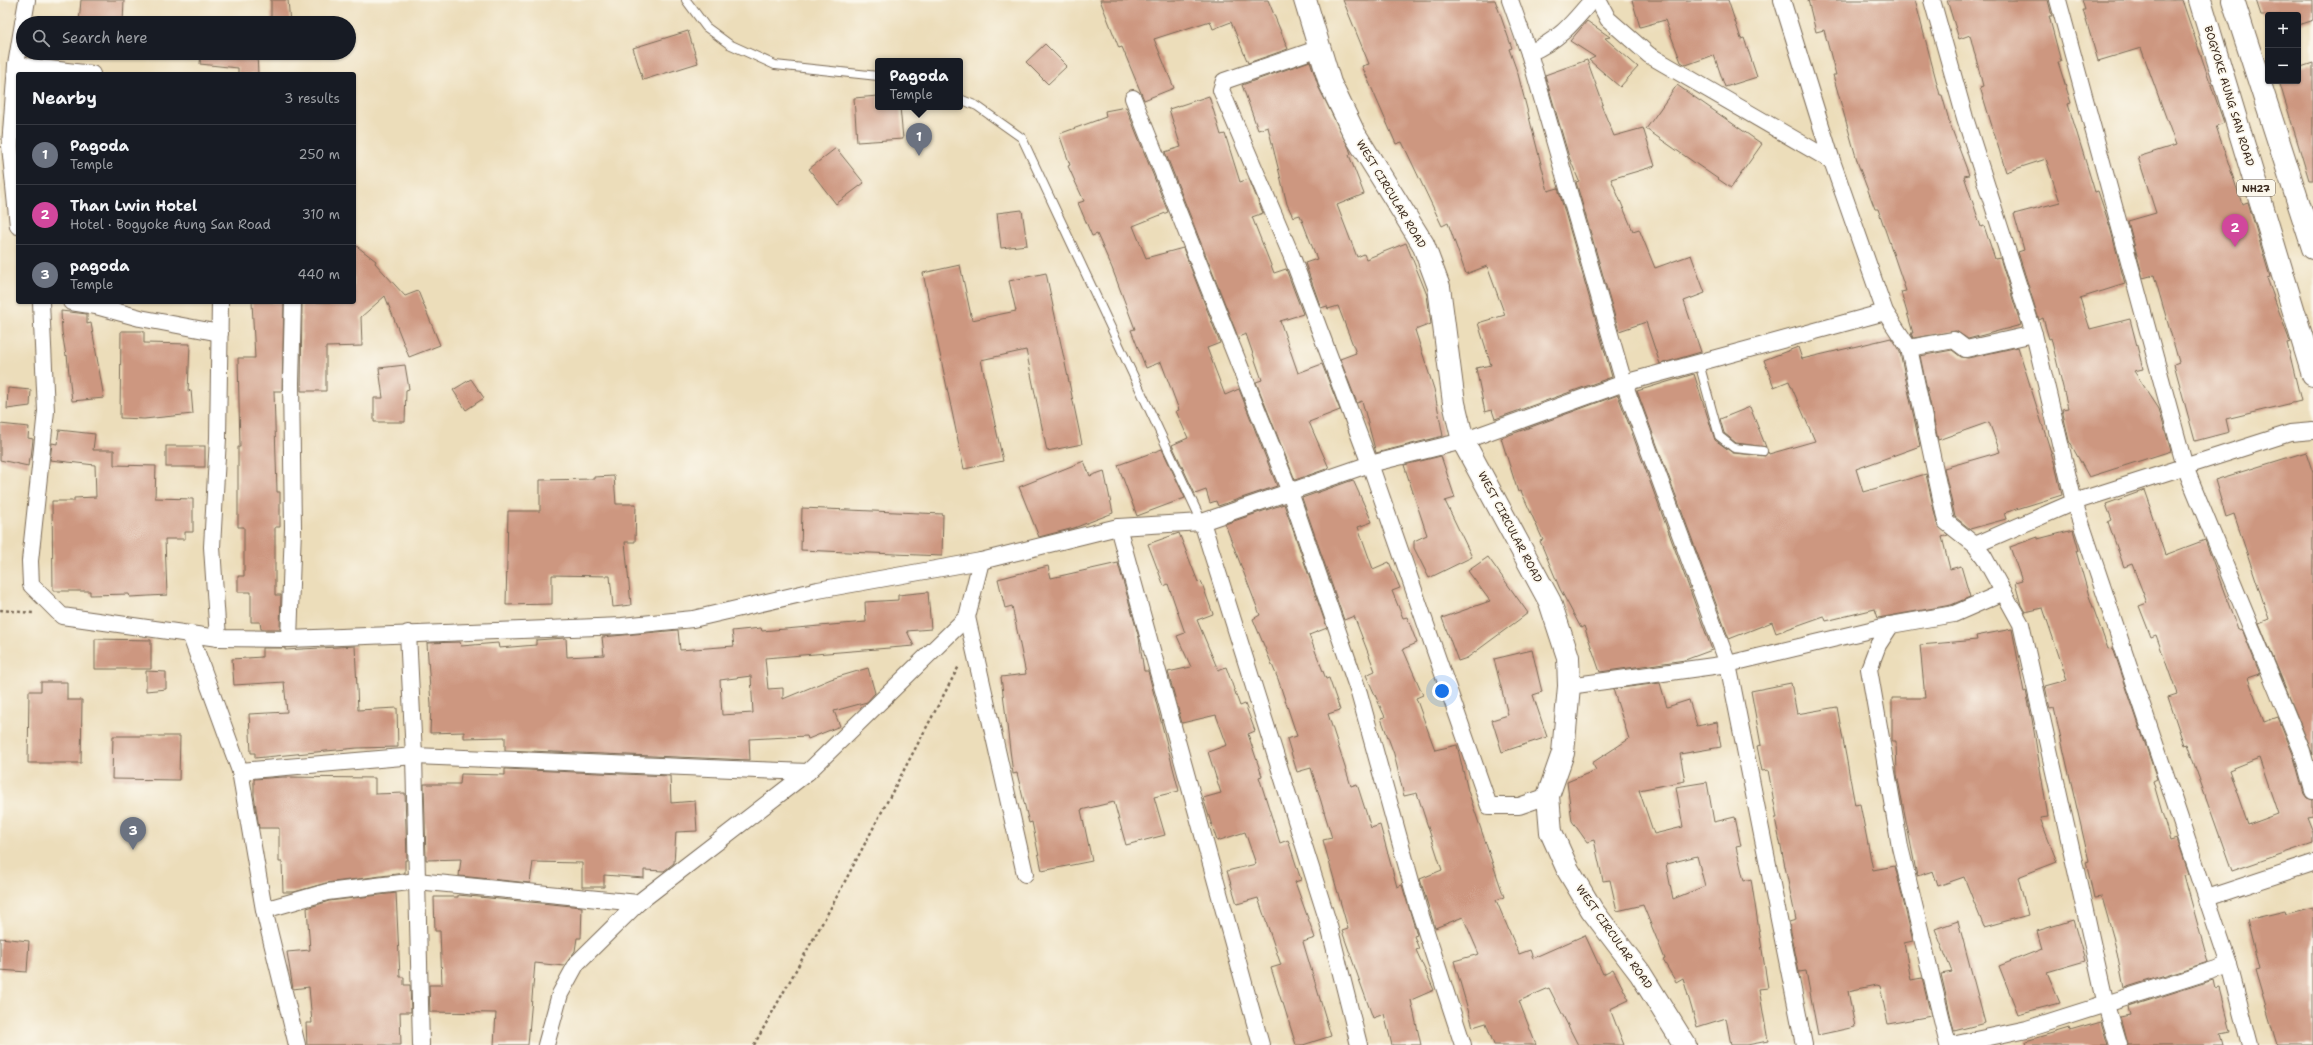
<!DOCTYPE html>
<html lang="en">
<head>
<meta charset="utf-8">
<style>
	body { margin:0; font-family:"Shantell Sans",sans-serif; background:#242831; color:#f1f3f6 }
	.controls { position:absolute; right:12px; top:12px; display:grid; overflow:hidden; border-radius:4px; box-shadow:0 1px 3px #0004 }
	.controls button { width:36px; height:36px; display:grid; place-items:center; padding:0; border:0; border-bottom:1px solid #363941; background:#171b24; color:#f1f3f6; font:20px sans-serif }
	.you { position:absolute; left:1442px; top:691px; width:14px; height:14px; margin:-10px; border:3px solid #fff; border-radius:50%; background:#1a73e8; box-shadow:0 0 0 6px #1a73e833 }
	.badge { display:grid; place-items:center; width:26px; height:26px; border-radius:50%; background:#1f6fb2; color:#fff; font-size:13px; font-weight:700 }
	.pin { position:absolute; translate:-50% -33px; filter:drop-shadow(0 1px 2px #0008) }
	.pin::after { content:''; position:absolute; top:21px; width:14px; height:12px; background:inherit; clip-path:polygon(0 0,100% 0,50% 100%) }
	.popup { position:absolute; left:875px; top:58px; width:88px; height:52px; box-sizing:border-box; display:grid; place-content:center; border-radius:4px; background:#171b24; filter:drop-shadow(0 1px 3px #0005); font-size:13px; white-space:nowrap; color:#9ea1a6 }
	.popup b { font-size:15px; color:#f1f3f6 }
	.popup::after { content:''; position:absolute; left:50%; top:100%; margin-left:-8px; border:8px solid transparent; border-top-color:#171b24 }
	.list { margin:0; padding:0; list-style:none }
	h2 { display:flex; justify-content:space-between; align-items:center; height:52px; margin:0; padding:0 16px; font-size:17px }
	h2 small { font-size:13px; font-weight:400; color:#9ea1a6 }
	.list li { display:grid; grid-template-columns:26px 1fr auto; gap:12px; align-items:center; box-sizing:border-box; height:60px; padding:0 16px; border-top:1px solid #363941 }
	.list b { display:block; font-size:15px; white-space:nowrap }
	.list p { margin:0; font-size:13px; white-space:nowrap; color:#9ea1a6 }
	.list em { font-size:13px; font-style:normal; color:#9ea1a6 }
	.icon { flex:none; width:22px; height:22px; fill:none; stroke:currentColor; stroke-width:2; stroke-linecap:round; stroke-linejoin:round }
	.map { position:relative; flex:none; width:2313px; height:1045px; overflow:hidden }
	.search { position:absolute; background:#171b24; box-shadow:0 1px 3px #0004; left:16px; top:16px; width:340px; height:44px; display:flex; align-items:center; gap:10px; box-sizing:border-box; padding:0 14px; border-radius:22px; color:#9ea1a6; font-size:15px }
	.panel { position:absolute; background:#171b24; box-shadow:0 1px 3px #0004; left:16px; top:72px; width:340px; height:232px; border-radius:4px }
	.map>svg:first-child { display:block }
	.building { fill:#cd9780; fill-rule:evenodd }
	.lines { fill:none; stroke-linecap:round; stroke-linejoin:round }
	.lane-casing { stroke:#796955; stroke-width:10 }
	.street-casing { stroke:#796955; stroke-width:18 }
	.secondary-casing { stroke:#796955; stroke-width:24 }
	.highway-casing { stroke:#796955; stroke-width:24 }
	.path { stroke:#796955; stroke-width:2.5; stroke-dasharray:3 3; stroke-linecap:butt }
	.lane { stroke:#fff; stroke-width:8 }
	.street { stroke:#fff; stroke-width:16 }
	.secondary { stroke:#fff; stroke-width:22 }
	.highway { stroke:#fff; stroke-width:22 }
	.labels { text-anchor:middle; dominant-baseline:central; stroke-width:3.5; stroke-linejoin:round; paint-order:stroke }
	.shield { fill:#fbf7ec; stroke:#75685c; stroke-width:1 }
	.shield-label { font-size:10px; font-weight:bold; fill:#3b2a1e }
	.street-label { font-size:11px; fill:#3b2a1e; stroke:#fbf7ec }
</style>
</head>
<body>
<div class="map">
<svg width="2313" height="1045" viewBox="0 0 2313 1045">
	<rect width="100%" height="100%" fill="#fbf7ec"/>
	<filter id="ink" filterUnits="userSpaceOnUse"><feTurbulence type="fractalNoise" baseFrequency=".025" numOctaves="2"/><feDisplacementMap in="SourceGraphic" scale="8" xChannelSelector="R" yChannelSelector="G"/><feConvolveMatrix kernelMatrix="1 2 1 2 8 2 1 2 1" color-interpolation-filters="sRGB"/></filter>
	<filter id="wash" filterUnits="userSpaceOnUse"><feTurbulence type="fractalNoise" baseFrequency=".012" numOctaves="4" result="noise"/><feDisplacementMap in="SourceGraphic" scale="16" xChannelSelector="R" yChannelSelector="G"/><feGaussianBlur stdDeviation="0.9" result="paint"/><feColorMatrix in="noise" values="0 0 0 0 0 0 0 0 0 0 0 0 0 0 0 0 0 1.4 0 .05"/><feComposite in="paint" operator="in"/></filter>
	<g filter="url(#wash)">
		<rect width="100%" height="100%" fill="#ecddba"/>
		<g id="blocks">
			<!-- building -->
			<g class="building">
				<polygon points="81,0 124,0 123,23 79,23"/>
				<polygon points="271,0 288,0 290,23 271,23"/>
				<polygon points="1100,0 1268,0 1288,49 1248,63 1231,22 1213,29 1210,21 1154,39 1174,88 1144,100 1122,47 1119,48"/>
				<polygon points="1343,0 1495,0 1512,48 1509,49 1518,74 1548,191 1558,188 1612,377 1495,419 1492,410 1485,412 1476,368 1491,365 1478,323 1505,315 1487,266 1466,274 1448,223 1442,226 1402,142 1396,144 1362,66 1369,64"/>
				<polygon points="1632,0 1728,0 1741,39 1744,38 1757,77 1725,87 1714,55 1686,65 1681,62 1665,20 1640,27"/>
				<polygon points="1808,0 1915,0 1940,95 1942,95 1950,124 1969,175 1964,176 1981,227 1984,226 1995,259 2000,258 2021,325 1968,339 1956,331 1913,338 1911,333 1913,333 1901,292 1906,291 1878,209 1875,209 1858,164 1833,75 1836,75 1824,30 1816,32"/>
				<polygon points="1947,0 2048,0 2052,16 2049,16 2061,62 2058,62 2071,103 2068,104 2095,192 2098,191 2110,227 2125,284 2080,298 2090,329 2130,319 2143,369 2134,371 2159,409 2171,451 2089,477 2069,441 2062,409 2068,408 2051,338 2049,339 2043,318 2039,320 2018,252 2024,250 2014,214 2060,202 2046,159 2006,172 1980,87 1983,86 1970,35 1959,39"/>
				<polygon points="2082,0 2182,0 2224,123 2216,126 2242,204 2248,202 2270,277 2267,278 2290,342 2287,343 2301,401 2226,419 2229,432 2195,441 2174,364 2179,362 2154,275 2143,278 2128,221 2156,213 2138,157 2176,145 2141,48 2098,61 2083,10 2085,10"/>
				<polygon points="2256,0 2313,0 2313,20 2298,25 2298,15 2261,15"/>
				<polygon points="1587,21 1610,37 1605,38 1638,67 1620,87 1589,60 1595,57 1570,41"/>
				<polygon points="688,31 698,63 643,80 633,48"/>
				<polygon points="1045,44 1067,66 1048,84 1026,62"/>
				<polygon points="201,53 257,53 258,74 238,74 238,68 200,64"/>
				<polygon points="1587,60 1603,104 1601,105 1614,136 1643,128 1655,166 1611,179 1633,231 1639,229 1655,268 1691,255 1705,293 1684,301 1701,352 1660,364 1646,322 1619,331 1576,182 1579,181 1569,157 1545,75"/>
				<polygon points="1310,61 1319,88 1349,148 1351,154 1349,155 1364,194 1337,205 1357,257 1364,254 1366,259 1406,243 1427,295 1431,324 1415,330 1434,389 1443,436 1376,453 1362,401 1357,403 1340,359 1356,353 1338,306 1328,309 1327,306 1321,308 1305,263 1317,259 1300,215 1293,217 1287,204 1268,127 1258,130 1242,85"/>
				<polygon points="2313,63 2313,180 2309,180 2279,81 2298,81 2298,68"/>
				<polygon points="1677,85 1762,144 1731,188 1646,129"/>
				<polygon points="878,96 878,107 900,107 903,139 857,142 854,98"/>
				<polygon points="1209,96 1221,135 1225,134 1240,182 1249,179 1263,213 1252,217 1274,273 1286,269 1303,314 1280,321 1298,373 1322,364 1340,410 1309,422 1329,468 1295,480 1256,382 1262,380 1246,334 1238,337 1165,152 1181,147 1169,109"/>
				<polygon points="1126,107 1168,212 1133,226 1146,258 1183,248 1220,343 1207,348 1225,395 1239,389 1277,486 1218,506 1216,501 1210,503 1206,490 1195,494 1172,445 1188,438 1176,411 1179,410 1161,362 1146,368 1131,330 1135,329 1112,268 1097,234 1092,236 1078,203 1084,201 1068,166 1070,165 1059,134 1106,117 1105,111"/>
				<polygon points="836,148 864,183 836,204 809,169"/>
				<polygon points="1022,210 1027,245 1001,248 997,213"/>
				<polygon points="354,244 376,261 375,263 405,296 418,291 440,345 409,357 385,296 361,317 362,346 326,347 326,391 301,391 302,302 354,302"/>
				<polygon points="960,265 972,320 1016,311 1009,281 1046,273 1082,444 1047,451 1026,350 981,360 1003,461 964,469 923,273"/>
				<polygon points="252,302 284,302 282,391 274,391 277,492 280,492 280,527 275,527 275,595 281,595 280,629 261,629 260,622 251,622 251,592 238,592 238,576 244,576 244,527 238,527 238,447 240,447 238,358 255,358"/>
				<polygon points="61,311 87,314 87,324 91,323 104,398 72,401 67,355 66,356 62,332"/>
				<polygon points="121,331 144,331 144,343 190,344 188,391 191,390 193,414 144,419 120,418"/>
				<polygon points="1891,338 1900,352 1920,446 1856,469 1863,492 1926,474 1937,524 1948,535 1942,537 1950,569 1961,566 1970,597 1951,605 1878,618 1875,609 1826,621 1824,616 1776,633 1772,622 1729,639 1637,391 1694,374 1715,440 1733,453 1765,456 1768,452 1769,454 1815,441 1789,381 1774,387 1764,360 1798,347 1802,359"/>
				<polygon points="2018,347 2055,465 2062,495 2004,513 2006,519 1970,529 1955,517 1944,468 2000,452 1989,422 1938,440 1920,356 1952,350 1961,357 1968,358"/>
				<polygon points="405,365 409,389 406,390 405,422 374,422 374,398 383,398 379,368"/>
				<polygon points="471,379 484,398 466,410 453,390"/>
				<polygon points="8,388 31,390 30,406 7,409"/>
				<polygon points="1618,395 1712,650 1685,660 1600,672 1584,626 1581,628 1560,589 1540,541 1543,540 1521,491 1518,492 1501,438"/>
				<polygon points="1750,407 1766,447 1736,443 1724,433 1720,419"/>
				<polygon points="0,424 29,427 28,438 33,439 31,458 29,458 28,466 0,460"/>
				<polygon points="59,430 95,434 93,450 114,450 114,465 156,466 155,498 193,499 193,532 185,532 185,539 165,539 167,595 130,597 129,594 90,595 90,591 53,591 52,501 74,501 74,498 96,497 95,465 50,460 52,443 57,444"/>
				<rect x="166" y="446" width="39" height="21"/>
				<polygon points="1162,449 1185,498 1137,516 1118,465"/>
				<polygon points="2306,452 2313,473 2313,755 2259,623 2269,619 2234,514 2226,517 2215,480"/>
				<polygon points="1441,456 1455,498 1445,501 1472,557 1429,578 1414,548 1414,541 1427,535 1404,465"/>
				<polygon points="1084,461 1090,476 1104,471 1113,513 1074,528 1039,537 1019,487"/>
				<polygon points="614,476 616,504 636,504 635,542 625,542 631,605 613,607 610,576 552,575 552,604 506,605 508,511 540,511 540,480 594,479 594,477"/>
				<polygon points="1353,480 1372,522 1358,527 1373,569 1389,562 1400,588 1392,591 1403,618 1407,617 1417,643 1403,649 1423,695 1416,698 1435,750 1457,745 1468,791 1504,897 1496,900 1519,954 1530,950 1533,958 1585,935 1603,974 1613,969 1629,1000 1610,1009 1624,1045 1578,1045 1549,988 1519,1001 1536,1045 1494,1045 1486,1023 1473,1027 1454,961 1479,954 1463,917 1435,928 1420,879 1442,870 1417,793 1404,796 1394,754 1381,718 1385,717 1366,675 1375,671 1354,616 1344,620 1302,498"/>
				<path d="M2145,490l6,17h-2l16,48 40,-15 33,90 4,-1 18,45 -12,4 16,44 14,-5 15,37 11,40 3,4 6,2v16l-6,1 6,15v11l-81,28 -45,-127 -3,1 -16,-48 9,-3 -21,-59 -5,2 -12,-31 8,-3 -15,-39 -8,3 -16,-45 4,-2 -6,-16zM2259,758l19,56 -30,11 -19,-55z"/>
				<polygon points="1284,504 1327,628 1309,635 1326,679 1329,678 1340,710 1328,714 1351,786 1357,784 1371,828 1380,825 1397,887 1402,885 1417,935 1414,936 1419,949 1416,950 1434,990 1411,1000 1421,1045 1392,1045 1384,1014 1373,1018 1360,982 1342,931 1348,929 1323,840 1332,838 1311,768 1297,772 1287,739 1297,736 1278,679 1253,619 1260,615 1225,524"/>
				<polygon points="802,508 943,514 942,556 801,550"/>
				<polygon points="2073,530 2079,551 2076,551 2089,596 2108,649 2113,648 2157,779 2153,781 2170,840 2177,838 2189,874 2184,875 2208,962 2124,988 2116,947 2102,897 2094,898 2086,862 2089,861 2054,708 2050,709 2045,686 2067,680 2043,608 2025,612 2021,605 2015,583 2022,581 2010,547 2038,537 2038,539"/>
				<polygon points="1179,533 1198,582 1201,581 1213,614 1197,620 1218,670 1226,667 1240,706 1245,704 1255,731 1248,734 1262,776 1259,777 1280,843 1288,840 1301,880 1295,882 1315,938 1303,942 1331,1036 1303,1045 1296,1045 1283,1003 1282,1003 1271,968 1281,965 1258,898 1237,904 1227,871 1256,864 1245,832 1217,841 1203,798 1221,793 1208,752 1227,745 1216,715 1182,723 1168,672 1191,667 1177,636 1185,633 1168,584 1164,586 1148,544"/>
				<polygon points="1488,557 1528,613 1467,658 1458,661 1442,618 1490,601 1468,571"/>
				<polygon points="1118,563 1139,638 1144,671 1148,671 1179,791 1154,797 1165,835 1126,845 1114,802 1081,810 1092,861 1042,871 1032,822 1029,823 1017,773 1013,774 1001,677 1026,674 1012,606 1005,608 998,579 1048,566 1051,578"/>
				<path d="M928,592l3,37 -24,2 7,15 -149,12 3,31 15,-1v11l48,-20 37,-11 7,25 -8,9 -33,9 6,15 -32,13 -1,-3 -58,3 1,21 -245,-10v-13l-41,1v-6l-34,1 1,-28 -4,-62 33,-1 1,4 37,-3 1,5 37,-3v-5l30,-2 1,19 37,-2 -2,-18 76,-7 2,20 54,-4 -2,-15 29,-3 1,3 104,-9 -1,-20 33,-2v-5zM751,676l2,37 -31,2 -2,-35z"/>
				<polygon points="2012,629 2024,692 2026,691 2032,719 2048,817 2040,818 2057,862 2018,877 2028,915 1984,927 1964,877 1938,886 1933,871 1917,876 1897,775 1896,741 1892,741 1892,698 1925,698 1920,645 1977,640 1976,636"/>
				<polygon points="95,639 151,640 151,669 95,669"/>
				<polygon points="355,646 358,710 397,708 398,747 357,748 255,758 255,753 251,753 249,714 287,712 284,682 234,685 232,659 262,657 262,648 285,648 285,650"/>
				<polygon points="1532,650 1542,692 1533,695 1547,737 1502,752 1492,720 1508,715 1494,659"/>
				<polygon points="146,671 166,672 166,689 146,691"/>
				<polygon points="41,682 67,682 67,700 82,700 81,763 28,763 29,691 41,691"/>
				<path d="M1660,683l7,24 22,-7 8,26 20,-4 4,25 -41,7 5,27 -46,9 15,44 29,-7 -7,-40 31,-5 7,40 21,-5 6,29 -5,1 8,34 7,-2 17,109 -9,1 9,52 -21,4h-16l-5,-27 -29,9 -14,-49 -7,4 -13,-22 2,-1 -22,-54 -26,6 -7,-31 -7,1 -9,-41 -7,2 -15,-21 -5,-39 29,-12 -4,-7 37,-24 -16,-50zM1697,856l8,30 -32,13 -7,-35z"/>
				<polygon points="1791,683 1797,714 1837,707 1855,805 1860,804 1873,870 1895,866 1913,941 1904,943 1911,980 1922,978 1931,1016 1888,1024 1880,986 1877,985 1848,991 1855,1027 1818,1035 1806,971 1799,972 1789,922 1796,920 1775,818 1777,818 1768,770 1762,771 1757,746 1761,745 1751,691"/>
				<polygon points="113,736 180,736 179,780 112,779"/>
				<polygon points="505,769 670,776 671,803 695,801 697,831 676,832 674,863 664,871 644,870 644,878 604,875 604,887 582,887 582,863 533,862 530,883 459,876 461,859 426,860 424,784 460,784 461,774 505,775"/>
				<polygon points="283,777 375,778 375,794 405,793 407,860 405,860 405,873 326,883 294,892 283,892 282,862 279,862 279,828 259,828 254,795 254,779"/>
				<polygon points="396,893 400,977 404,977 404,985 410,985 411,1012 400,1012 401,1045 307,1045 306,1023 312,1023 309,987 293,989 287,952 310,950 307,908 329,901"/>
				<polygon points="458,895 582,907 581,938 577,938 575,951 564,966 535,963 528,1045 494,1045 496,1013 430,1012 429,985 442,985 440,931 435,931 434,897 458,897"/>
				<polygon points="2313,907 2313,1045 2277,1045 2255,970 2259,969 2247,920 2285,911 2286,914"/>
				<polygon points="2073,920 2085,961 2047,972 2060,1003 2018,1014 1999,966 2042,949 2037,931"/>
				<polygon points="1958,921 1985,1023 1954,1031 1941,974 1952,972 1935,929"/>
				<polygon points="0,938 29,941 27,972 0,970"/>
				<polygon points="2213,980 2215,989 2219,988 2230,1032 2220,1034 2223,1045 2127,1045 2120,1017 2130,1015 2128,1007"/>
				<polygon points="2101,1022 2108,1045 2027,1045 2026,1041 2069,1028 2070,1031"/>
			</g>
		</g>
	</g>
	<g filter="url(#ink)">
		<use href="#blocks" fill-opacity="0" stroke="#796955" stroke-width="1"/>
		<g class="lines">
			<defs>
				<g id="lane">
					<polyline points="686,0 706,27 729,44 775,65 878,76"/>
					<polyline points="960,99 977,106 1022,138 1202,522"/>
					<polyline points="1699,363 1719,436 1734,448 1763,451"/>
				</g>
				<g id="street">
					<polyline points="1510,0 1529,53 1624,383 1728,664 1804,1045"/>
					<polyline points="1598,0 1608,19 1649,55 1832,161"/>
					<polyline points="1782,0 1832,161 1885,312 1909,348 1946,522 1975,545 1984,557 2021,624 2106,1005 2118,1045"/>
					<polyline points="1932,0 1965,118 2034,334 2074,502 2229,965 2250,1045"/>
					<polyline points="2058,0 2185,467 2302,751 2313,791"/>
					<polyline points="23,23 27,0"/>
					<polyline points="1320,48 1224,81 1221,90 1292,257 1370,464 1489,806 1519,806 1548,796"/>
					<path d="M1529,53c30,-13 42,-28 63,-53"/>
					<polyline points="16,65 92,74"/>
					<polyline points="1133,98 1290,492 1359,693 1418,907 1463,1045"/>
					<polyline points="18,226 10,146 16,65 23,23"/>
					<polyline points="41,302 46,411 30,561 31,585 62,616 218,638 289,639 622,626 693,619 818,590 981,561 1118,527 1202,522 1370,464 1463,441 1624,383 1885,312"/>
					<polyline points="71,302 96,306 140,318 220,333"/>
					<polyline points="1909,348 1954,340 1966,349 2034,334"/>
					<polyline points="1202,522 1328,922 1359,1045"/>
					<polyline points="1118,527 1261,1045"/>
					<polyline points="1975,545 2074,502 2290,433 2313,431"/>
					<polyline points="967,617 1025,874"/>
					<polyline points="1891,625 1878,645 1869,669 1900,847 1948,1045"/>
					<polyline points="408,633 414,756 421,1045"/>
					<polyline points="190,634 240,771 264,910 297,1045"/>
					<polyline points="218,638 212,547 218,438 220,302"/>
					<polyline points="289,639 293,528 291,383 293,302"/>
					<polyline points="1569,686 1728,664 1891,625 1954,614 2004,592"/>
					<polyline points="240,771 414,756 808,772"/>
					<polyline points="2207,898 2313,863"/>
					<polyline points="264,910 327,892 417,881 638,903"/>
					<polyline points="546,1045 560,994 577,963 638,903 808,772 967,617 981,561"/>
					<polyline points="1952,1045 2027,1029 2229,965"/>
				</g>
				<polyline id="secondary" points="1305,0 1330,83 1354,133 1423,244 1439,287 1454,403 1463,441 1550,602 1568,657 1569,686 1563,753 1548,796 1551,832 1568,870 1592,910 1640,973 1685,1045"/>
				<g id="highway">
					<polyline points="2200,0 2313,375"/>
					<polyline points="2233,0 2313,248"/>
				</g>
			</defs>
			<!-- lane casing -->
			<use href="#lane" class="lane-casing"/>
			<!-- street casing -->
			<use href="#street" class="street-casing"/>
			<!-- secondary casing -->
			<use href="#secondary" class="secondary-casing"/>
			<!-- highway casing -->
			<use href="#highway" class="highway-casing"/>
			<!-- path -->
			<g class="path">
				<polyline points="0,610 33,613"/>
				<polyline points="754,1045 834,902 959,666"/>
			</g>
			<!-- lane -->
			<use href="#lane" class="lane"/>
			<!-- street -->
			<use href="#street" class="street"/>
			<!-- secondary -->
			<use href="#secondary" class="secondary"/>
			<!-- highway -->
			<use href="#highway" class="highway"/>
		</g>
	</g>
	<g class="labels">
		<!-- shield labels -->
		<rect class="shield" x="2237" y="180" width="38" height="16" rx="3"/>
		<g class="shield-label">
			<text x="2256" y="188">NH27</text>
		</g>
		<!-- street labels -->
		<g class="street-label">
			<text transform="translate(2229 96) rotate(73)">BOGYOKE AUNG SAN ROAD</text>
			<text transform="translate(1391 194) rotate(59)">WEST CIRCULAR ROAD</text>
			<text transform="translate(1510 527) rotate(62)">WEST CIRCULAR ROAD</text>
			<text transform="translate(1614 937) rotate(55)">WEST CIRCULAR ROAD</text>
		</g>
	</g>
</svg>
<div class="controls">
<button>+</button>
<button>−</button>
</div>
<div class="you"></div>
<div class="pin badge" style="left:919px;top:156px;background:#6b7280">1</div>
<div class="popup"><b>Pagoda</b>Temple</div>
<div class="pin badge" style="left:2235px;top:247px;background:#d1479c">2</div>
<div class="pin badge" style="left:133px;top:850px;background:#6b7280">3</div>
<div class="search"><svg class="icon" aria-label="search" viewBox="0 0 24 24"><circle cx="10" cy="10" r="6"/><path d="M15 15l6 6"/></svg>Search here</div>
<section class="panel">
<h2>Nearby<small>3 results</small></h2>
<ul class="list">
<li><span class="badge" style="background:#6b7280">1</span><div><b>Pagoda</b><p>Temple</p></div><em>250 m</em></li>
<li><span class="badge" style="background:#d1479c">2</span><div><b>Than Lwin Hotel</b><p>Hotel · Bogyoke Aung San Road</p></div><em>310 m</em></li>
<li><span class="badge" style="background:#6b7280">3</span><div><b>pagoda</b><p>Temple</p></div><em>440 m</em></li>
</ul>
</section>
</div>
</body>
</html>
